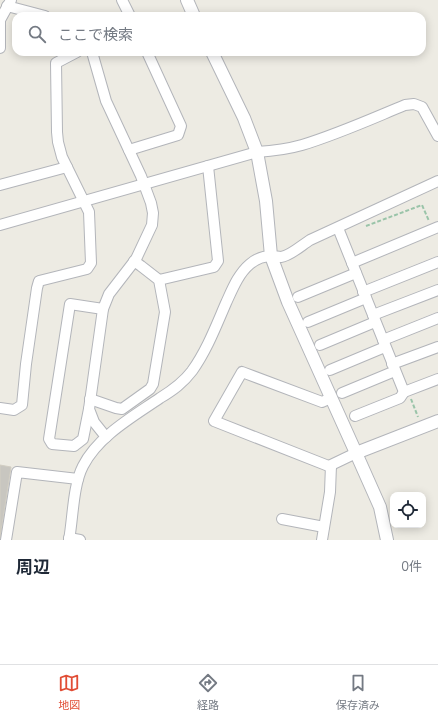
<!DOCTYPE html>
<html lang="ja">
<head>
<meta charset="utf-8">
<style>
	body { margin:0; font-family:"Nunito Sans","Noto Sans JP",sans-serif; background:#f6f6f7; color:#1f2937 }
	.controls { position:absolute; right:12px; bottom:12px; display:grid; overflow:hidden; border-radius:8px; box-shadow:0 2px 10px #0003 }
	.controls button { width:36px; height:36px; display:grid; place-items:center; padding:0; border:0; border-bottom:1px solid #e0e1e3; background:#fff; color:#1f2937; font:20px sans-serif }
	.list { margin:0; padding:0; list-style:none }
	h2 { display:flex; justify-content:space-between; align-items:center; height:52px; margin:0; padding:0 16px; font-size:17px }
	h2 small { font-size:13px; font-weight:400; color:#747a83 }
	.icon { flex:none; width:22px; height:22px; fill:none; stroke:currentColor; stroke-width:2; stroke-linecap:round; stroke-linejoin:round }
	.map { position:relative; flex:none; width:438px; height:540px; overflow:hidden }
	.search { position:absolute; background:#fff; box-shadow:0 2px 10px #0003; left:12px; right:12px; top:12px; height:44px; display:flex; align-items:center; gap:10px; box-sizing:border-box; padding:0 14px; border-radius:12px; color:#747a83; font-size:15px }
	.sheet { height:124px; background:#fff }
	nav { display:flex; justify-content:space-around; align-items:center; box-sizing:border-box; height:56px; border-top:1px solid #e0e1e3; background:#fff; font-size:11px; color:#747a83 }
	nav a { display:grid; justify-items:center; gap:2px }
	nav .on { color:#e14d35 }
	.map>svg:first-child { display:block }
	.building { fill:#c8c6c0; stroke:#d1cdc2 }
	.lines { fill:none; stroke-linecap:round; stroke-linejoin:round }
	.minor-casing { stroke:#b3b5ba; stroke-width:12 }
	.tertiary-casing { stroke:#b3b5ba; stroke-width:14 }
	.path { stroke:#9ac4a9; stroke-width:2; stroke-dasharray:4 2; stroke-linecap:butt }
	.minor { stroke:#fff; stroke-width:10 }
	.tertiary { stroke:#fff; stroke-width:12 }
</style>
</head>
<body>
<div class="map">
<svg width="438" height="540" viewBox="0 0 438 540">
	<rect width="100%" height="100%" fill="#edebe3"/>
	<!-- building -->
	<polygon class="building" points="0,465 11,467 0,538"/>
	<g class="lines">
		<defs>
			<g id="minor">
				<polyline points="122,0 130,16"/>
				<polyline points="7,6 45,16"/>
				<polyline points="0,48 0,20 11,0"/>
				<polyline points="92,52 106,101 141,176 151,203 153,213 152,225 136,259 109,294 103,309 89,409 94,422 106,437"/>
				<polyline points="129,150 178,135 181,126 147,52"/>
				<polyline points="0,185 67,167"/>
				<path d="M0,225l257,-73c15,-1 31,-3 45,-7 36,-11 69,-26 103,-40l9,-1 8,3 16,29"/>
				<polyline points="338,228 404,392 438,379"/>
				<polyline points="352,263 438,227"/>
				<polyline points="159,280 214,267 218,261 208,166"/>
				<polyline points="363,292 438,262"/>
				<polyline points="298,297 356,273"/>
				<polyline points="373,315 438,290"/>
				<polyline points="308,322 366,298"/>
				<polyline points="383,340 438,318"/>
				<polyline points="320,345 375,322"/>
				<polyline points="392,364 438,347"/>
				<polyline points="330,370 385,347"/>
				<polyline points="342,393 395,371"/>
				<polyline points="331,398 322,402 242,372 214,421 331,467"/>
				<polyline points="90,399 116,408 122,409 150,389 153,384 165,312 159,280 141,266 134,261"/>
				<polyline points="0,408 14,410 22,405 26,364 37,288 39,281 87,269 91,263 89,212 62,157 58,142 57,132 56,63 77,52"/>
				<polyline points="89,409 83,439 74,446 52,444 49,439 70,304 103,309"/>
				<polyline points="355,416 400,398 404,392"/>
				<polyline points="282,519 324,527"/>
				<polyline points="69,538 80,540"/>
				<polyline points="6,540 17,472 78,479"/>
				<path d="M69,540c4,-22 4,-55 14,-74 15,-30 51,-50 77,-68 13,-8 23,-15 32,-27 15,-21 24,-45 34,-68 6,-13 12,-29 24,-39 6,-5 15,-8 22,-8 3,0 6,1 9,1 9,-1 21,-12 29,-17l128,-59"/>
				<polyline points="322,540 330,492 331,465 356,453"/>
			</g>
			<g id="tertiary">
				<polyline points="187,0 194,16"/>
				<polyline points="212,52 244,118 257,152 266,201 271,256 288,302 356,453 380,507 387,540"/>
				<polyline points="356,453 438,421"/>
			</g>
		</defs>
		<!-- minor casing -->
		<use href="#minor" class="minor-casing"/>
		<!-- tertiary casing -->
		<use href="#tertiary" class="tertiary-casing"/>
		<!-- path -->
		<g class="path">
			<polyline points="366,226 422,205 429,221"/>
			<polyline points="411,399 418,417"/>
		</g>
		<!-- minor -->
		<use href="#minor" class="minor"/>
		<!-- tertiary -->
		<use href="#tertiary" class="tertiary"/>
	</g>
</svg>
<div class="controls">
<button><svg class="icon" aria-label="locate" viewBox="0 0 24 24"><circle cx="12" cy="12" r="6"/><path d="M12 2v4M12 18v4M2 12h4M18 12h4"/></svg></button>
</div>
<div class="search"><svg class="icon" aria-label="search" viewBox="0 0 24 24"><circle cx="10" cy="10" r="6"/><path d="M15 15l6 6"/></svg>ここで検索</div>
</div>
<section class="sheet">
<h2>周辺<small>0件</small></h2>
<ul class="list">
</ul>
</section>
<nav>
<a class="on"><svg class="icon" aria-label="map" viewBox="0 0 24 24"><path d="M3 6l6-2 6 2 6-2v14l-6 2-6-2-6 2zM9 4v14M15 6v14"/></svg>地図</a>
<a><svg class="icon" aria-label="directions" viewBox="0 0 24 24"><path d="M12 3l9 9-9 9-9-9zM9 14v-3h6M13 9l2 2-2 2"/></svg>経路</a>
<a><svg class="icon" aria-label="saved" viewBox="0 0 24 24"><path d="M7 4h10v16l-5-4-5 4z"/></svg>保存済み</a>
</nav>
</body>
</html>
